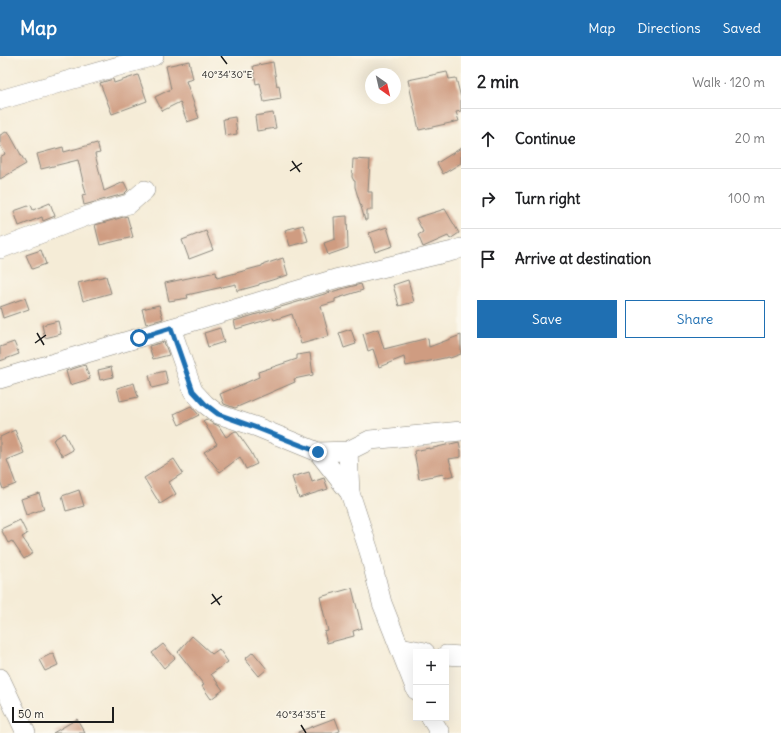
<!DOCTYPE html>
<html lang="en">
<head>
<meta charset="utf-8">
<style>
	body { margin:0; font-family:Delius,sans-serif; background:#f2f2f2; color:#202124 }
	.controls { position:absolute; right:12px; bottom:12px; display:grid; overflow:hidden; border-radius:0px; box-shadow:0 4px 16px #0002 }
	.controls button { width:36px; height:36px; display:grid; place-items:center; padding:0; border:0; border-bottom:1px solid #e0e0e0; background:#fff; color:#202124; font:20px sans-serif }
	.compass { position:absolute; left:365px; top:12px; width:36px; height:36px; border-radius:50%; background:#fff; box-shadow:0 4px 16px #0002; rotate:146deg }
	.scale { position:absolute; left:12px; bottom:10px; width:102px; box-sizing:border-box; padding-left:4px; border:2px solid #1c1c1c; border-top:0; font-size:11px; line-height:14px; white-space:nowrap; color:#1c1c1c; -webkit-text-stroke:3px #fbf7ec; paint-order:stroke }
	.stop { position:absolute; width:12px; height:12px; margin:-9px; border:3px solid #1f6fb2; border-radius:50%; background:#fff }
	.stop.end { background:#1f6fb2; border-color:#fff; box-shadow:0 1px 4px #0008 }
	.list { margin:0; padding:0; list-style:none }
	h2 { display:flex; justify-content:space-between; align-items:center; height:52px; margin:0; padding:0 16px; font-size:17px }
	h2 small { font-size:13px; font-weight:400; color:#757577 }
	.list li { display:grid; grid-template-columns:26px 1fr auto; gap:12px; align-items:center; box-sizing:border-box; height:60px; padding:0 16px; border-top:1px solid #e0e0e0 }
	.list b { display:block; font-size:15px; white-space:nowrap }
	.list em { font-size:13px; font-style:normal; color:#757577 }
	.actions { display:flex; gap:8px; padding:12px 16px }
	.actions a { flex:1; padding:9px 0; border:1px solid #1f6fb2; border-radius:0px; text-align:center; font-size:14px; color:#1f6fb2 }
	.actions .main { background:#1f6fb2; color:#fff }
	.icon { flex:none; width:22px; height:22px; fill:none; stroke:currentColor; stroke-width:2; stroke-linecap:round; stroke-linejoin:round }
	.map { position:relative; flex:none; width:461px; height:677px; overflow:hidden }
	header { display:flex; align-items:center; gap:24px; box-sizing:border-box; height:56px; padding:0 20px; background:#1f6fb2; color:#fff }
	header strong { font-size:19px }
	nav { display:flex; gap:22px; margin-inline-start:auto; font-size:14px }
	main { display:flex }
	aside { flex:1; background:#fff }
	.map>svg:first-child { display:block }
	.building { fill:#cf9c81 }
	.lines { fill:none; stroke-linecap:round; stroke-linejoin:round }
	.minor-casing { stroke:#88847a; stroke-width:20 }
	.minor { stroke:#fff; stroke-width:19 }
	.route { stroke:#1f6fb2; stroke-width:5 }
	.ticks { fill:none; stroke:#1c1c1c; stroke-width:1.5 }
	.ticks-label { font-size:10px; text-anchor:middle; fill:#1c1c1c; stroke:#fbf7ec; stroke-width:3; stroke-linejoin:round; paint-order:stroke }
</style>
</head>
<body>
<header>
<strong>Map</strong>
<nav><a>Map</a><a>Directions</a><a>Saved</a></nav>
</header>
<main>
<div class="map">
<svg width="461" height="677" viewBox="0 0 461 677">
	<rect width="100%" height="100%" fill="#fbf7ec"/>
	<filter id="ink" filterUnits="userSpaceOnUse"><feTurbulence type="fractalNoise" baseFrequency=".025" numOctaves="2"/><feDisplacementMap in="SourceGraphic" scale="8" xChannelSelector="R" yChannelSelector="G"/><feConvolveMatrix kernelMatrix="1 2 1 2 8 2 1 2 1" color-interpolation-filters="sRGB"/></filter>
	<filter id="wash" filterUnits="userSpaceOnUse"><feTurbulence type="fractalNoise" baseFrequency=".012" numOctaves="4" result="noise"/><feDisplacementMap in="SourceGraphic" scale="16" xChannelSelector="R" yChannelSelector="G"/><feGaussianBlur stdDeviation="0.9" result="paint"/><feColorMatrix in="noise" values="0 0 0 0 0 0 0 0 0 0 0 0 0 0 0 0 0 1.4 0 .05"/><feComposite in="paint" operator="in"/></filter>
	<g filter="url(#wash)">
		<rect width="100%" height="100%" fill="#f5ecd7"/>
		<g id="blocks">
			<!-- building -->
			<g class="building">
				<polygon points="189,5 193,23 186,25 199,62 187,66 180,46 162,55 155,41 171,33 166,10"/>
				<polygon points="273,6 277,30 279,29 281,43 264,46 260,27 256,28 253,10"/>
				<polygon points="447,16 449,23 456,22 461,42 461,55 456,56 459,65 419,74 408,24"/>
				<polygon points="138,19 147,45 112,58 100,27 113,23 114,27"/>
				<polygon points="273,57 276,72 257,75 255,60"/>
				<polygon points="235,61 237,78 225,80 223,63"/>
				<polygon points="8,75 26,108 0,123 0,101 5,98 0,89 0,79"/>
				<polygon points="97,87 100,97 95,98 104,135 124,126 128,134 124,138 84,149 82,139 86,138 78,104 41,113 37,98 63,91 64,96"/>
				<polygon points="461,92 461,107 443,118 437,107"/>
				<polygon points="353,103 370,104 368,136 372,136 372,154 367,154 367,164 365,164 355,131 355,125 354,125 352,121"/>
				<polygon points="50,147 55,160 43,165 42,161 19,170 14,155 31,149 33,154"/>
				<polygon points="445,153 459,177 450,183 448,180 423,191 418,179 423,176 416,162"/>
				<polygon points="127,160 133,181 100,189 95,169"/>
				<polygon points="347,160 348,192 328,199 324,187 335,183 334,161"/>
				<polygon points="303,169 308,185 290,190 285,174"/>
				<polygon points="387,171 393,190 375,196 369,177"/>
				<polygon points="206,175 213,194 189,203 182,184"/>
				<polygon points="41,194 46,208 32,213 26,199"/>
				<polygon points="283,202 288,219 259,228 259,229 237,235 236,228 187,239 188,242 169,245 165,227 216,216 217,222 262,210 262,209"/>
				<polygon points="106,220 111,237 83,245 78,227"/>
				<polygon points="408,224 414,246 399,250 393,229"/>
				<polygon points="361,228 363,234 335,243 335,246 321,250 329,280 301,288 292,258 274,264 273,262 236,273 234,265 338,234"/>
				<polygon points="25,242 29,253 3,262 0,251"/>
				<polygon points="159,249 163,263 146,268 142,253"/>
				<polygon points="58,265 61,278 45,282 42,269"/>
				<polygon points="220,272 224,286 208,291 204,277"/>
				<polygon points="351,273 356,288 344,292 339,277"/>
				<polygon points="378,273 384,293 428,282 429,291 461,279 461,298 450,302 449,301 406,310 404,301 379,311 373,293 368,295 363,278"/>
				<polygon points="14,286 19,298 0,305 0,291"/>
				<polygon points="164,286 169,299 153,303 149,290"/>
				<polygon points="310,297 313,319 294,323 295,326 235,352 224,348 220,338 259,321 258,316 297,303 297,299"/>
				<polygon points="85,309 90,323 70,329 66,315"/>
				<polygon points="111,311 113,321 100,324 98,314"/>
				<polygon points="165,315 168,328 152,332 149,319"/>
				<polygon points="134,327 138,341 120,345 117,332"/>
				<polygon points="191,350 199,359 179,369 174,358"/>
				<polygon points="206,363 212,367 219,370 226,381 235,375 237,376 251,396 257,408 246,413 240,401 220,416 204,396 217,388 203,365"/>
				<polygon points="15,374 24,397 7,404 16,428 3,433 0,425 0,381"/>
				<polygon points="64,377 73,394 62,400 53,384"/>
				<polygon points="459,386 461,395 461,401 449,403 454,419 444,422 443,418 419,423 414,395 429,392 429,393"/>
				<polygon points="174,403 183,417 169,426 176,438 160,448 144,422"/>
				<polygon points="309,416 312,426 324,422 328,433 299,442 292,421"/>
				<polygon points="79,434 84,450 66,455 62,440"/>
				<polygon points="39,437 44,453 26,459 21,443"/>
				<polygon points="20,464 27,478 22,481 33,497 24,503 12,485 8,487 1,473"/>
				<polygon points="352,532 362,572 353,575 354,580 327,587 324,576 328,575 320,541"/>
				<polygon points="192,580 212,598 219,593 228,606 211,618 223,634 211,643 202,630 204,629 178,596"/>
				<polygon points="163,588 175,602 164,612 152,597"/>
				<polygon points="253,596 267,613 259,620 245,603"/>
				<polygon points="53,597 58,609 45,615 39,604"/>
				<polygon points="335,662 340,675 334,677 298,677 298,676"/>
				<polygon points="77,663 85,677 53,677"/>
			</g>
		</g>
	</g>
	<g filter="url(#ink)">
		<use href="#blocks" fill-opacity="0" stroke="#88847a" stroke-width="1"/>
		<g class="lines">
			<defs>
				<g id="minor">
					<polyline points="0,44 154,0"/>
					<polyline points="0,193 87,160 129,148 145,134"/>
					<polyline points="171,272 193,335 205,348 218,358 257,371 318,396 348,395 370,384 461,375"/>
					<polyline points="0,323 335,223 453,195 461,192"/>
					<polyline points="348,395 350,437 369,495 382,547 416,634"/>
					<polyline points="318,396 350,437"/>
					<polyline points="400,591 425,596"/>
					<polyline points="446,599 461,600"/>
					<polyline points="0,622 26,677"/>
					<polyline points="431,662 440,677"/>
				</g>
			</defs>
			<!-- minor casing -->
			<use href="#minor" class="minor-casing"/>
			<!-- minor -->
			<use href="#minor" class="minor"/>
		</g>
	</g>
	<g class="lines" filter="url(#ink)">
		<!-- route -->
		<polyline class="route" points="139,282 171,272 193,335 205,348 218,358 257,372 318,396"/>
	</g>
	<!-- ticks -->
	<path class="ticks" d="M221,0l6,8M292,105l8,11M290,115l12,-8M37,277l7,12M35,287l11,-8M212,538l8,11M211,548l11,-8M301,669l5,8"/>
	<g class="ticks-label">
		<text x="227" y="22">40°34'30"E</text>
		<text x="301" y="662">40°34'35"E</text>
	</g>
</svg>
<div class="controls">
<button>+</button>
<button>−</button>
</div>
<svg class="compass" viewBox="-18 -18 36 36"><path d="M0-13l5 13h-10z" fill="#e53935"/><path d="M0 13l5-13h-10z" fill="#757577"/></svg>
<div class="scale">50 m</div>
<div class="stop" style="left:139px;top:282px"></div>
<div class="stop end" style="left:318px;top:396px"></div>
</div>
<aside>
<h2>2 min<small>Walk · 120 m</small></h2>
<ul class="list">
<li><svg class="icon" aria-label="ahead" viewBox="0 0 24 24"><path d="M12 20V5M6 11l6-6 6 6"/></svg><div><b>Continue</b></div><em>20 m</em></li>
<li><svg class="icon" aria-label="right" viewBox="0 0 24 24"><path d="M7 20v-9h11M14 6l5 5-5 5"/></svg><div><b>Turn right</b></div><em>100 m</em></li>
<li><svg class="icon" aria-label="arrive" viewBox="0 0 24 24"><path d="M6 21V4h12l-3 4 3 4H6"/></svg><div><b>Arrive at destination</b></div></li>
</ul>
<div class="actions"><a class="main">Save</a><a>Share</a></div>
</aside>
</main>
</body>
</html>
